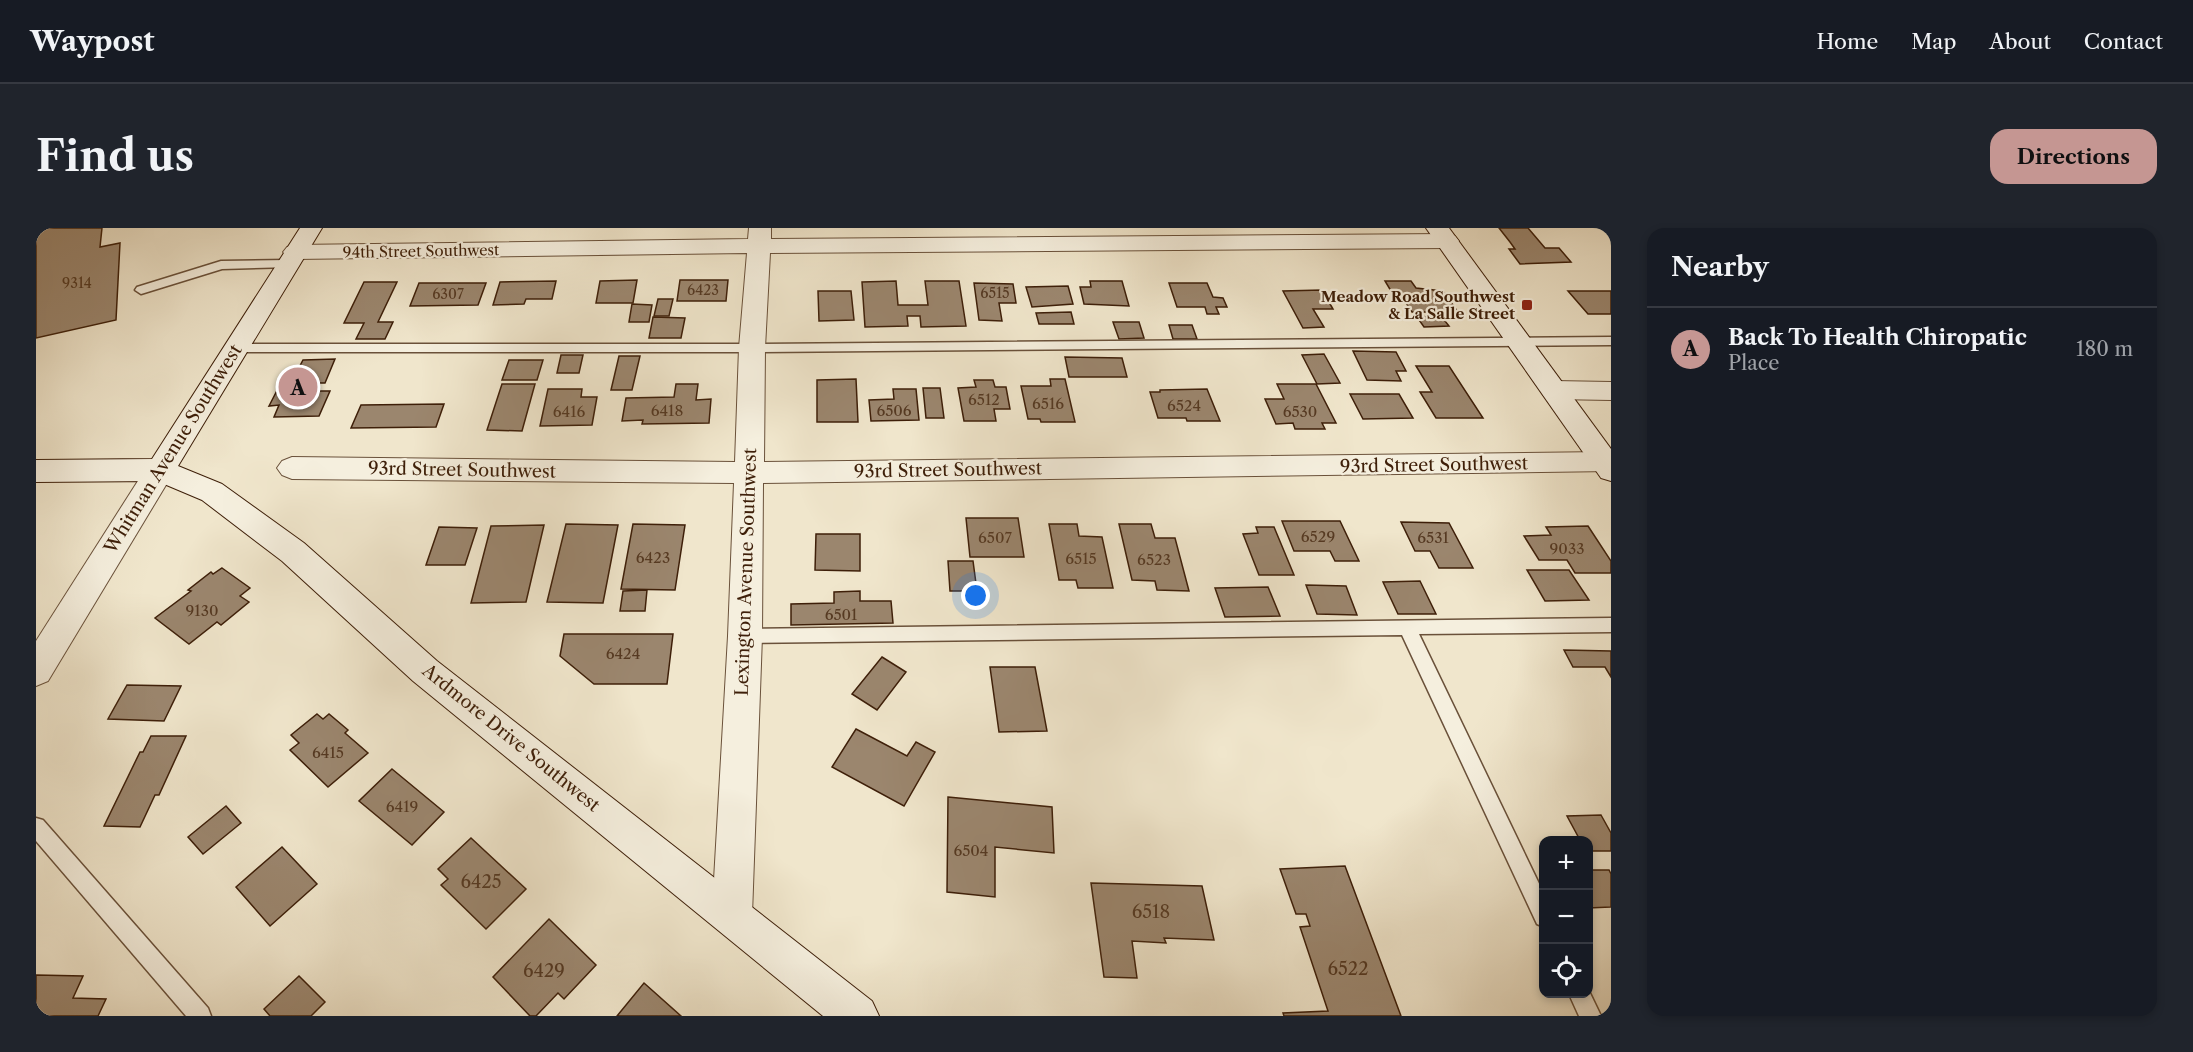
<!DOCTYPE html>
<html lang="en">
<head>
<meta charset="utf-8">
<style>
	body { margin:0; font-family:"Libre Caslon Text",serif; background:#20242c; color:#f1f3f6 }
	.controls { position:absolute; right:18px; bottom:18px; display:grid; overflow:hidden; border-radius:12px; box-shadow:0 3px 9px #0003 }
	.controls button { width:54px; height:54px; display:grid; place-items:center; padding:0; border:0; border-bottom:2px solid #363941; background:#171b24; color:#f1f3f6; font:30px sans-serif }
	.you { position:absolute; left:940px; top:368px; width:21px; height:21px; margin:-15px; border:4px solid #fff; border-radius:50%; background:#1a73e8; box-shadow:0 0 0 9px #1a73e833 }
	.badge { display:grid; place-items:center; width:39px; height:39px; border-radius:50%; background:#c59692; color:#111; font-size:20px; font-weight:700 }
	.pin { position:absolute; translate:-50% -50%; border:3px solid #fff; box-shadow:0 2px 6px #0006 }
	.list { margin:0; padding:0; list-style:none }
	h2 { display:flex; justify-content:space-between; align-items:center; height:78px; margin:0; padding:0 24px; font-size:26px }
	h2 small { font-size:20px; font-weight:400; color:#9ea1a6 }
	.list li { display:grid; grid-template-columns:39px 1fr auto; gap:18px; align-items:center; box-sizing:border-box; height:84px; padding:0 24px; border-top:2px solid #363941 }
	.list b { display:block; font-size:22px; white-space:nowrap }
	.list p { margin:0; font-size:20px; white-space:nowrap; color:#9ea1a6 }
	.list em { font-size:20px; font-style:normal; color:#9ea1a6 }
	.icon { flex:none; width:33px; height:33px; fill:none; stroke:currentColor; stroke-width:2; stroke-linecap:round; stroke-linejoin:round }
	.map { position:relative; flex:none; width:1575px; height:788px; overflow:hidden; border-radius:18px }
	header { display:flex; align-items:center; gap:36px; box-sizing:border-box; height:84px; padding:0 30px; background:#171b24; border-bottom:2px solid #363941 }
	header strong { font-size:28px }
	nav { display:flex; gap:33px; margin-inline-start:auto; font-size:21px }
	.intro { display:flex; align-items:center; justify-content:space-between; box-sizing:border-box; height:144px; padding:0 36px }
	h1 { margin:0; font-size:42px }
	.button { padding:15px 27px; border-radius:18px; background:#c59692; color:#111; font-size:21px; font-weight:700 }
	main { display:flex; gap:36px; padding:0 36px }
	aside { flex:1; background:#171b24; border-radius:18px; box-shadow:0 3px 9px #0003 }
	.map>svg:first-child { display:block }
	.building { fill:#9b866e; stroke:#3e1f09; stroke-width:1.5 }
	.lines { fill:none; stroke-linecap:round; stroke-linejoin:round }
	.lane-casing { stroke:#6a513a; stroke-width:3 }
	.street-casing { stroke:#6a513a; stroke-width:2 }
	.secondary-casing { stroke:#3e1f09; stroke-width:2 }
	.lane { fill:#f5efde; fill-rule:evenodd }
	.street { fill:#f5efde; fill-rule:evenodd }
	.secondary { fill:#f5efde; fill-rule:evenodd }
	.poi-dot { fill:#8f2418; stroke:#f5efde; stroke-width:2 }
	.labels { text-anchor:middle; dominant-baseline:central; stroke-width:4.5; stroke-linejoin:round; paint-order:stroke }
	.far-number-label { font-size:14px; fill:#553922 }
	.far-street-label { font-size:15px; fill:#3e1f09; stroke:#f5efde }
	.far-poi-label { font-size:15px; font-weight:bold; fill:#3e1f09; stroke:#f5efde; text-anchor:end }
	.number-label { font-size:15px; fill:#553922 }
	.street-label { font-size:18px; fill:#3e1f09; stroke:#f5efde }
	.near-number-label { font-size:18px; fill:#553922 }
</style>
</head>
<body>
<header>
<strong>Waypost</strong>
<nav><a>Home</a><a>Map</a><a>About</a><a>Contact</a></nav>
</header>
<div class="intro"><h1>Find us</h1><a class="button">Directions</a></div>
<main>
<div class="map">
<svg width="1575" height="788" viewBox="0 0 1575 788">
	<rect width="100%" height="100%" fill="#f0e6cc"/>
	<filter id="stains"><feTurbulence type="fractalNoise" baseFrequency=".00333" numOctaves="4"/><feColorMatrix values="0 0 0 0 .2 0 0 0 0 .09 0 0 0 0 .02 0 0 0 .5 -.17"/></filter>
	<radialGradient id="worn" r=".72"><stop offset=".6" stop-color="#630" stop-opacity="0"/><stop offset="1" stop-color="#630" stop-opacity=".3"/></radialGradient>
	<!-- building -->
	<g class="building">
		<polygon points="0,0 66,0 64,19 84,15 80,92 0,110"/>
		<polygon points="1463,0 1492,0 1509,20 1523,20 1535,34 1484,36 1473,21 1479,21 1474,14"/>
		<polygon points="601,52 597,75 560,75 564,53"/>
		<polygon points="644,52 692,52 690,73 641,73"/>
		<polygon points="520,53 516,71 490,71 488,76 457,77 464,54"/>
		<polygon points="860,53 862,77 892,77 889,53 923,53 930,98 885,99 884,88 871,88 872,98 829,99 826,54"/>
		<polygon points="1054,53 1086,53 1093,78 1048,76 1044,59 1055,59"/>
		<polygon points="1349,53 1375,53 1380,60 1407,63 1422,84 1376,84 1362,63 1355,63"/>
		<polygon points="328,54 361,54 342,94 357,94 349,111 320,111 328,95 308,95"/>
		<polygon points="383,55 450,55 442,77 374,78"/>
		<polygon points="938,55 977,56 980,75 963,75 966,93 943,92"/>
		<polygon points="1133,55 1171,55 1177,69 1187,70 1191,79 1180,79 1183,86 1171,86 1169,79 1141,79"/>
		<polygon points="1032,58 1037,76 996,79 990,59"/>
		<polygon points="1286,62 1297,81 1277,81 1288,99 1267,100 1247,63"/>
		<polygon points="782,63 815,63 818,92 783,93"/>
		<polygon points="1532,63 1575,63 1575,86 1552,86"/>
		<polygon points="622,71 637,71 633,88 618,88"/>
		<polygon points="596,76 616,77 613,94 593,94"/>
		<polygon points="1035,84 1038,96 1003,96 1000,85"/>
		<polygon points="1405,88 1413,98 1388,99 1381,89"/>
		<polygon points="617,89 649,90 645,110 613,110"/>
		<polygon points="1077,94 1103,94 1108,110 1083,111"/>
		<polygon points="1133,97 1156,97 1161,111 1137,111"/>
		<polygon points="1317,123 1360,124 1370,143 1360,143 1365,153 1331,152"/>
		<polygon points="1288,126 1304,155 1281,156 1266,127"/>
		<polygon points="525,127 547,127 543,145 521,145"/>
		<polygon points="583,128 604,128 596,162 575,162"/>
		<polygon points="1029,129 1086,130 1091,149 1033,149"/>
		<polygon points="299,131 289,155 283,155 279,163 294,163 283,188 238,189 243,177 233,178 248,149 258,149 267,132"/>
		<polygon points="473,132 507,132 501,152 466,152"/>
		<polygon points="1380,138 1413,138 1447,190 1400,190 1384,164 1396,164"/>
		<polygon points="820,151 822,194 781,194 781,152"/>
		<polygon points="1014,151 1029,151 1039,194 1005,194 1004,191 992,191 985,158 1015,158"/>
		<polygon points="938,152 957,152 959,159 970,159 974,181 958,181 960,193 928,193 922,160 940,159"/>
		<polygon points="466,156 499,156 486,203 451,202"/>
		<polygon points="640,156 662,156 660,172 675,171 673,195 606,196 607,192 586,193 590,170 638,169"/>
		<polygon points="1241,156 1280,156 1300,195 1286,195 1289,201 1259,201 1257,195 1240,196 1229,171 1248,171"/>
		<polygon points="887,160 904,160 908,190 890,190"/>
		<polygon points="512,161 546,161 545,169 561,169 556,197 504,198"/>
		<polygon points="857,161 880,161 883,192 835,193 833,172 858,171"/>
		<polygon points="1171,161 1184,193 1151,193 1150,190 1122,190 1114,164 1124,164 1124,162"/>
		<polygon points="1314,166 1363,166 1377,190 1327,191"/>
		<polygon points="408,176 400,199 315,200 325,177"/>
		<polygon points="930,290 982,290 988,329 934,329"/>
		<polygon points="1246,293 1304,293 1323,333 1299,333 1294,323 1258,323"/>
		<polygon points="1365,294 1413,295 1437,340 1403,340 1394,323 1379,323"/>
		<polygon points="530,296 582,297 567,375 511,374"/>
		<polygon points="597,296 649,297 639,362 585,361"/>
		<polygon points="1013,296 1041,296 1043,308 1066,309 1077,360 1042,360 1040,352 1023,352"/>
		<polygon points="1083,296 1115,296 1119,310 1139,310 1153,363 1121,362 1119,353 1096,352"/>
		<polygon points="508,297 490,374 435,375 455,298"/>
		<polygon points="1552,298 1575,333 1575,345 1539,345 1531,332 1503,332 1488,308 1515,307 1510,299"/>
		<polygon points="403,299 441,300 429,337 390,337"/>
		<polygon points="1220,299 1238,299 1258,347 1223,347 1207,306 1222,305"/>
		<polygon points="780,306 824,306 824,343 779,342"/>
		<polygon points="912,333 937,333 941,363 914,363"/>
		<polygon points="186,340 214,360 204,368 213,374 185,397 181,394 153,416 119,390 155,363 152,362 175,344 177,346"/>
		<polygon points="1491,342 1533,342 1553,372 1509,373"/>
		<polygon points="1384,353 1400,386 1362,386 1347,354"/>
		<polygon points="1270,357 1310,358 1321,387 1281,386"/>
		<polygon points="1232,359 1244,388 1189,389 1179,360"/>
		<polygon points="611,362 609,383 584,383 587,363"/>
		<polygon points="824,363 824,373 855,373 857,395 755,397 755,376 798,375 798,364"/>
		<polygon points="528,406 637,406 631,456 558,456 524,428"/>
		<polygon points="1528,422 1575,423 1575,449 1569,439 1537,439"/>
		<polygon points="846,429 870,444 841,482 816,466"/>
		<polygon points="954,439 999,439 1011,503 963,504"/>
		<polygon points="91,457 145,458 128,493 72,491"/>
		<polygon points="281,486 287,491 293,486 312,502 309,505 332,525 292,559 254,522 263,515 255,507"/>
		<polygon points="820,501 871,528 880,514 899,524 868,578 796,539"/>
		<polygon points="115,508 150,508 123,567 119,567 104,599 68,598 104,524 107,524"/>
		<polygon points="356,541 408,584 376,617 323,573"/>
		<polygon points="912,569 1016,579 1018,625 959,619 959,669 911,664"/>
		<polygon points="190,578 205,595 167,626 152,609"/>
		<polygon points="1565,587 1575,605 1575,623 1552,623 1552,612 1544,612 1531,588"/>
		<polygon points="435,610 490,661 450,701 405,657 412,651 402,641"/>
		<polygon points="246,619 281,656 234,698 200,659"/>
		<polygon points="1309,638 1365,788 1248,788 1247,785 1292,783 1264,699 1274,698 1270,686 1260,686 1244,641"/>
		<polygon points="1552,642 1573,642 1575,646 1575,679 1552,680"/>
		<polygon points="1055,655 1166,658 1178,712 1128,710 1130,715 1096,713 1101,750 1068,749"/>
		<polygon points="513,691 560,737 528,771 522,765 500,788 494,788 457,749"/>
		<polygon points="0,747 47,748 37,770 70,771 62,788 0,788"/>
		<polygon points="263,748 289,774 275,788 234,788 228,781"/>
		<polygon points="608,755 645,788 581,788"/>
	</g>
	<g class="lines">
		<defs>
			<g id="lane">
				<polygon points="252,32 258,36 256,39 186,41 105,66 99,62 101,59 185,33"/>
				<polygon points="1575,109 1575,117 716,124 200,124 194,120 200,116 716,116"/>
				<polygon points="1575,390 1575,404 1383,406 1508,666 1508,699 1501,696 1366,407 709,415 703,413 701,408 703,403 709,401"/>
				<polygon points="0,590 7,592 172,780 175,788 150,788 0,613"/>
				<polygon points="1552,761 1565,788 1543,788 1533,766 1552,766"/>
			</g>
			<g id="street">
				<polygon points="713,0 735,0 735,11 1411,6 1419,8 1423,13 1419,18 1411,20 734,25 729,120 728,234 1569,224 1575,225 1575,243 727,255 726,408 716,687 710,701 696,707 682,701 676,687 692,408 698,255 256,251 246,247 241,240 246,233 256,229 699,234 703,120 711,25 259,31 251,29 247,24 251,19 259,17 712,11"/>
				<polygon points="1518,153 1575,154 1575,172 1518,171 1508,168 1505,162 1508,156"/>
				<polygon points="124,231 134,234 139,242 12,453 0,458 0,413 114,234"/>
			</g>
			<g id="secondary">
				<polygon points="264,0 286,0 142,238 186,256 268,315 401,433 836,773 843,788 787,788 377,453 246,333 166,272 121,253 0,254 0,232 116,231"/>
				<polygon points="1390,0 1413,0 1575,221 1575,253 1565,250"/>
			</g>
		</defs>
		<!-- lane casing -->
		<use href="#lane" class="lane-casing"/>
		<!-- street casing -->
		<use href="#street" class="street-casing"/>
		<!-- secondary casing -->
		<use href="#secondary" class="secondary-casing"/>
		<!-- lane -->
		<use href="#lane" class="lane"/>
		<!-- street -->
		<use href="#street" class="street"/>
		<!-- secondary -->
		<use href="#secondary" class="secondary"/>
	</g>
	<!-- markers -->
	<rect class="poi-dot" x="1485" y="71" width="12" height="12" rx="3"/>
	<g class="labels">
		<!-- far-number labels -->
		<g class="far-number-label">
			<text x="41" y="55">9314</text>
			<text x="667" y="62">6423</text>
			<text x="959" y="65">6515</text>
			<text x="412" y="66">6307</text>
		</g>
		<!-- far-street labels -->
		<g class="far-street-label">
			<text transform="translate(385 23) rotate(-1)">94th Street Southwest</text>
		</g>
		<!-- far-poi labels -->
		<g class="far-poi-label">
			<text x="1479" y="68">Meadow Road Southwest<tspan x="1479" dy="17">&amp; La Salle Street</tspan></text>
		</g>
		<!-- number labels -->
		<g class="number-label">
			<text x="948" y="171">6512</text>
			<text x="1012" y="175">6516</text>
			<text x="1148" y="177">6524</text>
			<text x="631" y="182">6418</text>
			<text x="858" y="182">6506</text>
			<text x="533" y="183">6416</text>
			<text x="1264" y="183">6530</text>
			<text x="1282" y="308">6529</text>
			<text x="959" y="309">6507</text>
			<text x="1397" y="309">6531</text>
			<text x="1531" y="320">9033</text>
			<text x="617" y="329">6423</text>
			<text x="1045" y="330">6515</text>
			<text x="1118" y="331">6523</text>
			<text x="166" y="382">9130</text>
			<text x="805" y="386">6501</text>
			<text x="587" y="425">6424</text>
			<text x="292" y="524">6415</text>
			<text x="366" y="578">6419</text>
			<text x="935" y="622">6504</text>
		</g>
		<!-- street labels -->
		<g class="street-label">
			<text transform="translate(137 221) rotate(-58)">Whitman Avenue Southwest</text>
			<text transform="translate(1398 237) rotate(-1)">93rd Street Southwest</text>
			<text transform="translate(426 242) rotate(1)">93rd Street Southwest</text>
			<text transform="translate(912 242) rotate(-1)">93rd Street Southwest</text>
			<text transform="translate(710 344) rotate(-88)">Lexington Avenue Southwest</text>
			<text transform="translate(475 510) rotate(39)">Ardmore Drive Southwest</text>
		</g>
		<!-- near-number labels -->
		<g class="near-number-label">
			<text x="445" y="654">6425</text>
			<text x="1115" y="684">6518</text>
			<text x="1312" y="741">6522</text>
			<text x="508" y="743">6429</text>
		</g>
	</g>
	<rect width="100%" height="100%" filter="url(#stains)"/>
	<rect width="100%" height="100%" fill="url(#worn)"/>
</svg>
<div class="controls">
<button>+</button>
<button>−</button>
<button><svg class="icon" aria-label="locate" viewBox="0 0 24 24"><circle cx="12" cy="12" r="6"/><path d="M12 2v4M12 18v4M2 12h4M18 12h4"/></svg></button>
</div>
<div class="you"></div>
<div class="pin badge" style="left:262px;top:159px">A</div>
</div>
<aside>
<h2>Nearby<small></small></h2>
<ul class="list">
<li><span class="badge">A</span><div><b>Back To Health Chiropatic</b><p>Place</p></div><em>180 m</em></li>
</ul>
</aside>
</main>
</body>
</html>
